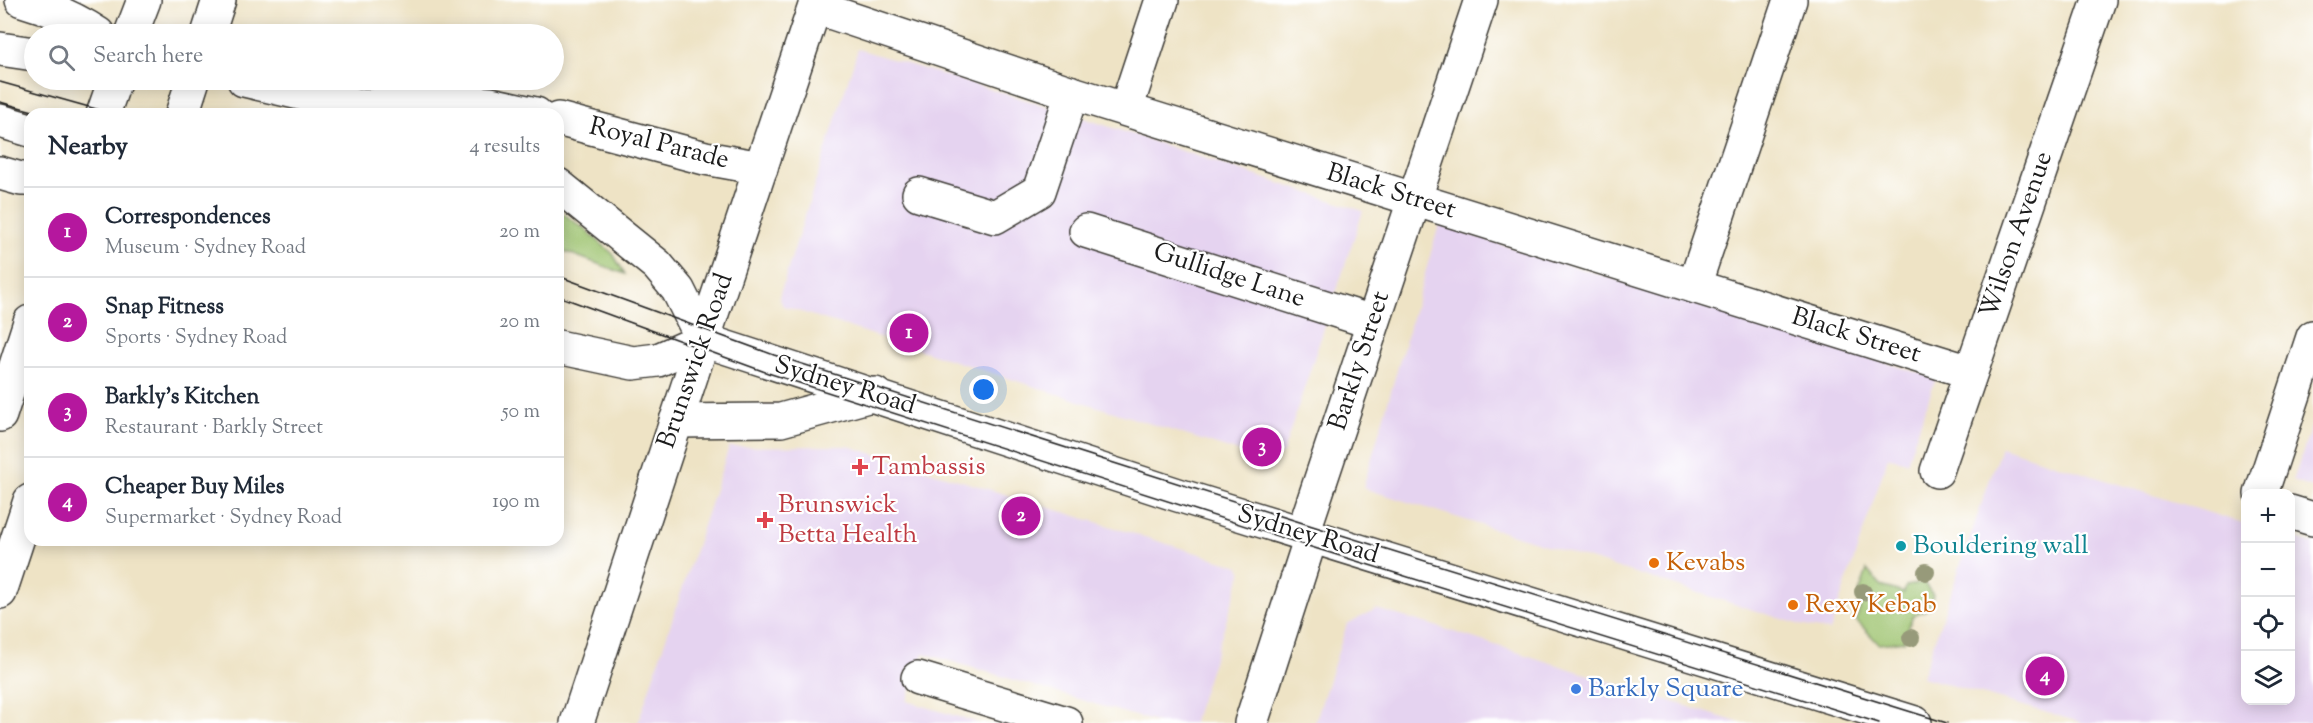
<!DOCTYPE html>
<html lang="en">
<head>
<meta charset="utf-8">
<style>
	body { margin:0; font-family:"Sorts Mill Goudy",serif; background:#f2f2f3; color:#1f2937 }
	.controls { position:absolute; right:18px; bottom:18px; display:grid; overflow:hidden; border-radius:12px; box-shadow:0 3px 15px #0003 }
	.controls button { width:54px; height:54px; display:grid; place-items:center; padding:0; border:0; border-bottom:2px solid #e0e1e3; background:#fff; color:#1f2937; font:30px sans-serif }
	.you { position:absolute; left:984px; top:390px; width:21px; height:21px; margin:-15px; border:4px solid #fff; border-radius:50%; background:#1a73e8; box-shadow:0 0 0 9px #1a73e833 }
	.badge { display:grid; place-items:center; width:39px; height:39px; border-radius:50%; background:#b5179e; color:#fff; font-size:20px; font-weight:700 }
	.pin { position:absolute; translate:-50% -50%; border:3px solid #fff; box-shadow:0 2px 6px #0006 }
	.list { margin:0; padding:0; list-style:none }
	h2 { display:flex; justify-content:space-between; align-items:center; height:78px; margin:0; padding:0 24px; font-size:26px }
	h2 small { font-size:20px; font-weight:400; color:#747a83 }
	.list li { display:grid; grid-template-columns:39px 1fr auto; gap:18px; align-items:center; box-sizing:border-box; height:90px; padding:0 24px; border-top:2px solid #e0e1e3 }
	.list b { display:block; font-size:22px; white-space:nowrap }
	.list p { margin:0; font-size:20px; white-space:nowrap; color:#747a83 }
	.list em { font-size:20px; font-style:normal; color:#747a83 }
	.icon { flex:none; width:33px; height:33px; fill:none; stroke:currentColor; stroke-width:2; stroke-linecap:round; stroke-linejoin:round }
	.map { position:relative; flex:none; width:2313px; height:723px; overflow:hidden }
	.search { position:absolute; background:#fff; box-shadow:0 3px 15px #0003; left:24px; top:24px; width:540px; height:66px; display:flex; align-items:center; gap:15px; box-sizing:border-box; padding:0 21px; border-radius:33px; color:#747a83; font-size:22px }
	.panel { position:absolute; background:#fff; box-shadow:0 3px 15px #0003; left:24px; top:108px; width:540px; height:438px; border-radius:18px }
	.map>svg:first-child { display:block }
	.built { fill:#e5d3f0 }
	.green { fill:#9cc26d; stroke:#5c6f44; stroke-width:1.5 }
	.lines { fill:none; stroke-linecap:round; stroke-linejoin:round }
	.minor-casing { stroke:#3c3a35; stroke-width:36 }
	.major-casing { stroke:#3c3a35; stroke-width:36 }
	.highway-casing { stroke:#3c3a35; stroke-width:36 }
	.minor { stroke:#fff; stroke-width:33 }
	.major { stroke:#fff; stroke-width:33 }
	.highway { stroke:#fff; stroke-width:33 }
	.tram { stroke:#1c1c1c; stroke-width:1.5 }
	.tree { fill:#979a7a }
	.health-dot { fill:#e0444e; stroke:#fff; stroke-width:2 }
	.culture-dot { fill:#0f9aa8; stroke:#fff; stroke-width:2 }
	.food-dot { fill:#e8710a; stroke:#fff; stroke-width:2 }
	.shop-dot { fill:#3f7fe0; stroke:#fff; stroke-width:2 }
	.labels { text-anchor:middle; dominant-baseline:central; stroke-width:4.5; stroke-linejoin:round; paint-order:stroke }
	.street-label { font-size:26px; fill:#1c1c1c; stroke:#fff }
	.health-label { font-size:26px; fill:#be3a42; stroke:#fff; text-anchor:start }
	.culture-label { font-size:26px; fill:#0d838f; stroke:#fff; text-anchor:start }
	.food-label { font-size:26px; fill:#c56008; stroke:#fff; text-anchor:start }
	.shop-label { font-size:26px; fill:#366cbe; stroke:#fff; text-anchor:start }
</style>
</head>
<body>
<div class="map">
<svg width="2313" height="723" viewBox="0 0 2313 723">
	<rect width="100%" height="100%" fill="#fff"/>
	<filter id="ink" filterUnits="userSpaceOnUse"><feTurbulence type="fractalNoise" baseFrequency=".0167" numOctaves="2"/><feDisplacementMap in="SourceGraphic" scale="12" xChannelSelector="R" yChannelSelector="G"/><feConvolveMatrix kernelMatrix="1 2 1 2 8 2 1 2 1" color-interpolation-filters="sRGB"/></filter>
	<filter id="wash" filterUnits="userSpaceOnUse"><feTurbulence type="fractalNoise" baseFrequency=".008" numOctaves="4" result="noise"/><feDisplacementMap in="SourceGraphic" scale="24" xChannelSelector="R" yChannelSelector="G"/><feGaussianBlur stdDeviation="1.35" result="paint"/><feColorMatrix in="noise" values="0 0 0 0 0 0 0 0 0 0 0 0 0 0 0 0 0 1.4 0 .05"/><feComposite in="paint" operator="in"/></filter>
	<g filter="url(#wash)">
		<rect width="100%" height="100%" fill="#eee3c5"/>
		<!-- built -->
		<g class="built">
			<polygon points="858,49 1059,110 1363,211 1283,452 1270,462 783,306 779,297"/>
			<polygon points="1439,225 1936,378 1907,462 1888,457 1830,631 1801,625 1363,488"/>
			<polygon points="2313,422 2313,488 2293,481"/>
			<polygon points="848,446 1239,566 1242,572 1193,723 1159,723 923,653 907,701 979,723 638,723 729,447"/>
			<polygon points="2001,447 2245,524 2246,700 2290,700 2291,538 2313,544 2313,723 2083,723 1922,677"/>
			<polygon points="1376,609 1435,626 1740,723 1315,723 1347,624"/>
		</g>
		<!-- green -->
		<g class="green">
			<polygon points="558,210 586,230 613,254 625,274 558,249"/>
			<polygon points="1867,570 1881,586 1904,593 1906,586 1924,583 1933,595 1929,609 1913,615 1904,641 1879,644 1856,620 1862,602 1858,596"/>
		</g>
	</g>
	<g filter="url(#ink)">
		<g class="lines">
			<defs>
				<g id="minor">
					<polyline points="815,7 1072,93 1970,372"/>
					<polyline points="131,34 144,0"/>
					<polyline points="208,34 219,0"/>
					<polyline points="363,106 459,102 491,104 536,114"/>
					<polyline points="1126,109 1162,0"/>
					<polyline points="103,114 115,80"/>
					<polyline points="182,114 193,80"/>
					<polyline points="558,119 705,158 761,168"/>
					<polyline points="919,194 995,217 1039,191 1072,93"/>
					<polyline points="1086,231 1372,322"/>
					<polyline points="1694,286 1790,0"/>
					<polyline points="0,415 30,322"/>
					<polyline points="1937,471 2099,0"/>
					<polyline points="2261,494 2313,337"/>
					<polyline points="2290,512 2313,519"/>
					<polyline points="0,592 30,501"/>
					<polyline points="918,678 1066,723"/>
					<polyline points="1251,723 1308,546 1306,524 1481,0"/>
				</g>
				<polyline id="major" points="577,723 700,349 817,0"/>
				<g id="highway">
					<path d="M22,0c28,8 52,18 76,34"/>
					<polyline points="0,49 34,54"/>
					<polyline points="244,80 390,114"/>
					<polyline points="0,121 30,130"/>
					<polyline points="0,173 21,179 30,179"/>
					<polyline points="558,185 657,265 678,290 703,340"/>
					<polyline points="703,340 1178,495 1915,723"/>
					<polyline points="558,347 633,363 658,360 703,340"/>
					<polyline points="676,421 781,420 875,394"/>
				</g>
			</defs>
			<!-- minor casing -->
			<use href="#minor" class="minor-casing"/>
			<!-- major casing -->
			<use href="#major" class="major-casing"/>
			<!-- highway casing -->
			<use href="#highway" class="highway-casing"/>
			<!-- minor -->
			<use href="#minor" class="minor"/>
			<!-- major -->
			<use href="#major" class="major"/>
			<!-- highway -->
			<use href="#highway" class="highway"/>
			<!-- tram -->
			<g class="tram">
				<polyline points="0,82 114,114"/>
				<polyline points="0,102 44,114"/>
				<polyline points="558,276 774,355 1306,524 1947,723"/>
				<polyline points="558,296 768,373 1308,546 1879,723"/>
			</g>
		</g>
		<!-- trees -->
		<g class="tree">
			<circle cx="1926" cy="572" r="9"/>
			<circle cx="1863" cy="592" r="9"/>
			<circle cx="1911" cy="638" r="9"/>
		</g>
	</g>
	<!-- markers -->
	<g class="health-dot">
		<path d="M857 458h6v6h6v6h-6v6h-6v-6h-6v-6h6z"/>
		<path d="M762 511h6v6h6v6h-6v6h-6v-6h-6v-6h6z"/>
	</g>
	<circle class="culture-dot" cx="1901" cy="546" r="6"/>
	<g class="food-dot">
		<circle cx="1654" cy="563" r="6"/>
		<circle cx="1793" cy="605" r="6"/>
	</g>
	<circle class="shop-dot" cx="1576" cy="689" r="6"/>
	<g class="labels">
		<!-- street labels -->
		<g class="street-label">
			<text transform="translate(659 144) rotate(14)">Royal Parade</text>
			<text transform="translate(1391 192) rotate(17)">Black Street</text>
			<text transform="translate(2017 235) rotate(-71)">Wilson Avenue</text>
			<text transform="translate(1229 276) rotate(18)">Gullidge Lane</text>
			<text transform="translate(1856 336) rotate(17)">Black Street</text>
			<text transform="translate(696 361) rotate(-71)">Brunswick Road</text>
			<text transform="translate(1360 361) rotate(-72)">Barkly Street</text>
			<text transform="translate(845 386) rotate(17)">Sydney Road</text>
			<text transform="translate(1308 535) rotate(17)">Sydney Road</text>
		</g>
		<!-- health labels -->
		<g class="health-label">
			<text x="872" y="467">Tambassis</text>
			<text x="778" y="505">Brunswick<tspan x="778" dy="30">Betta Health</tspan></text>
		</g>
		<!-- culture labels -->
		<g class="culture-label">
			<text x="1913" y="546">Bouldering wall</text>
		</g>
		<!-- food labels -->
		<g class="food-label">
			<text x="1666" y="563">Kevabs</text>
			<text x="1805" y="605">Rexy Kebab</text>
		</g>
		<!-- shop labels -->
		<g class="shop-label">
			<text x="1588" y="689">Barkly Square</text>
		</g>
	</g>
</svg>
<div class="controls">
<button>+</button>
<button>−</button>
<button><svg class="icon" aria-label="locate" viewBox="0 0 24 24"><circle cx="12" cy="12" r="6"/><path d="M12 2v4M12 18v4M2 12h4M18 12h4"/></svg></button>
<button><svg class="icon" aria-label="layers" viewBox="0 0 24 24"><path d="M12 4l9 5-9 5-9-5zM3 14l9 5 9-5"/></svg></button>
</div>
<div class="you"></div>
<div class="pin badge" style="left:909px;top:333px">1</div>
<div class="pin badge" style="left:1021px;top:516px">2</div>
<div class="pin badge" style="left:1262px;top:447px">3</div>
<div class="pin badge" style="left:2045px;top:676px">4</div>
<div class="search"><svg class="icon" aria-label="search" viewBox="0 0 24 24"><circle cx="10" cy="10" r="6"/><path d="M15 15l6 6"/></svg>Search here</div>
<section class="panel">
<h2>Nearby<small>4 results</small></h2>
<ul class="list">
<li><span class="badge">1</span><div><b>Correspondences</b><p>Museum · Sydney Road</p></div><em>20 m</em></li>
<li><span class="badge">2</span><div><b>Snap Fitness</b><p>Sports · Sydney Road</p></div><em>20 m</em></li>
<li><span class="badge">3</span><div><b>Barkly's Kitchen</b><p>Restaurant · Barkly Street</p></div><em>50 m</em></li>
<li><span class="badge">4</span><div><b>Cheaper Buy Miles</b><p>Supermarket · Sydney Road</p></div><em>190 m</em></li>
</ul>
</section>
</div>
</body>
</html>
